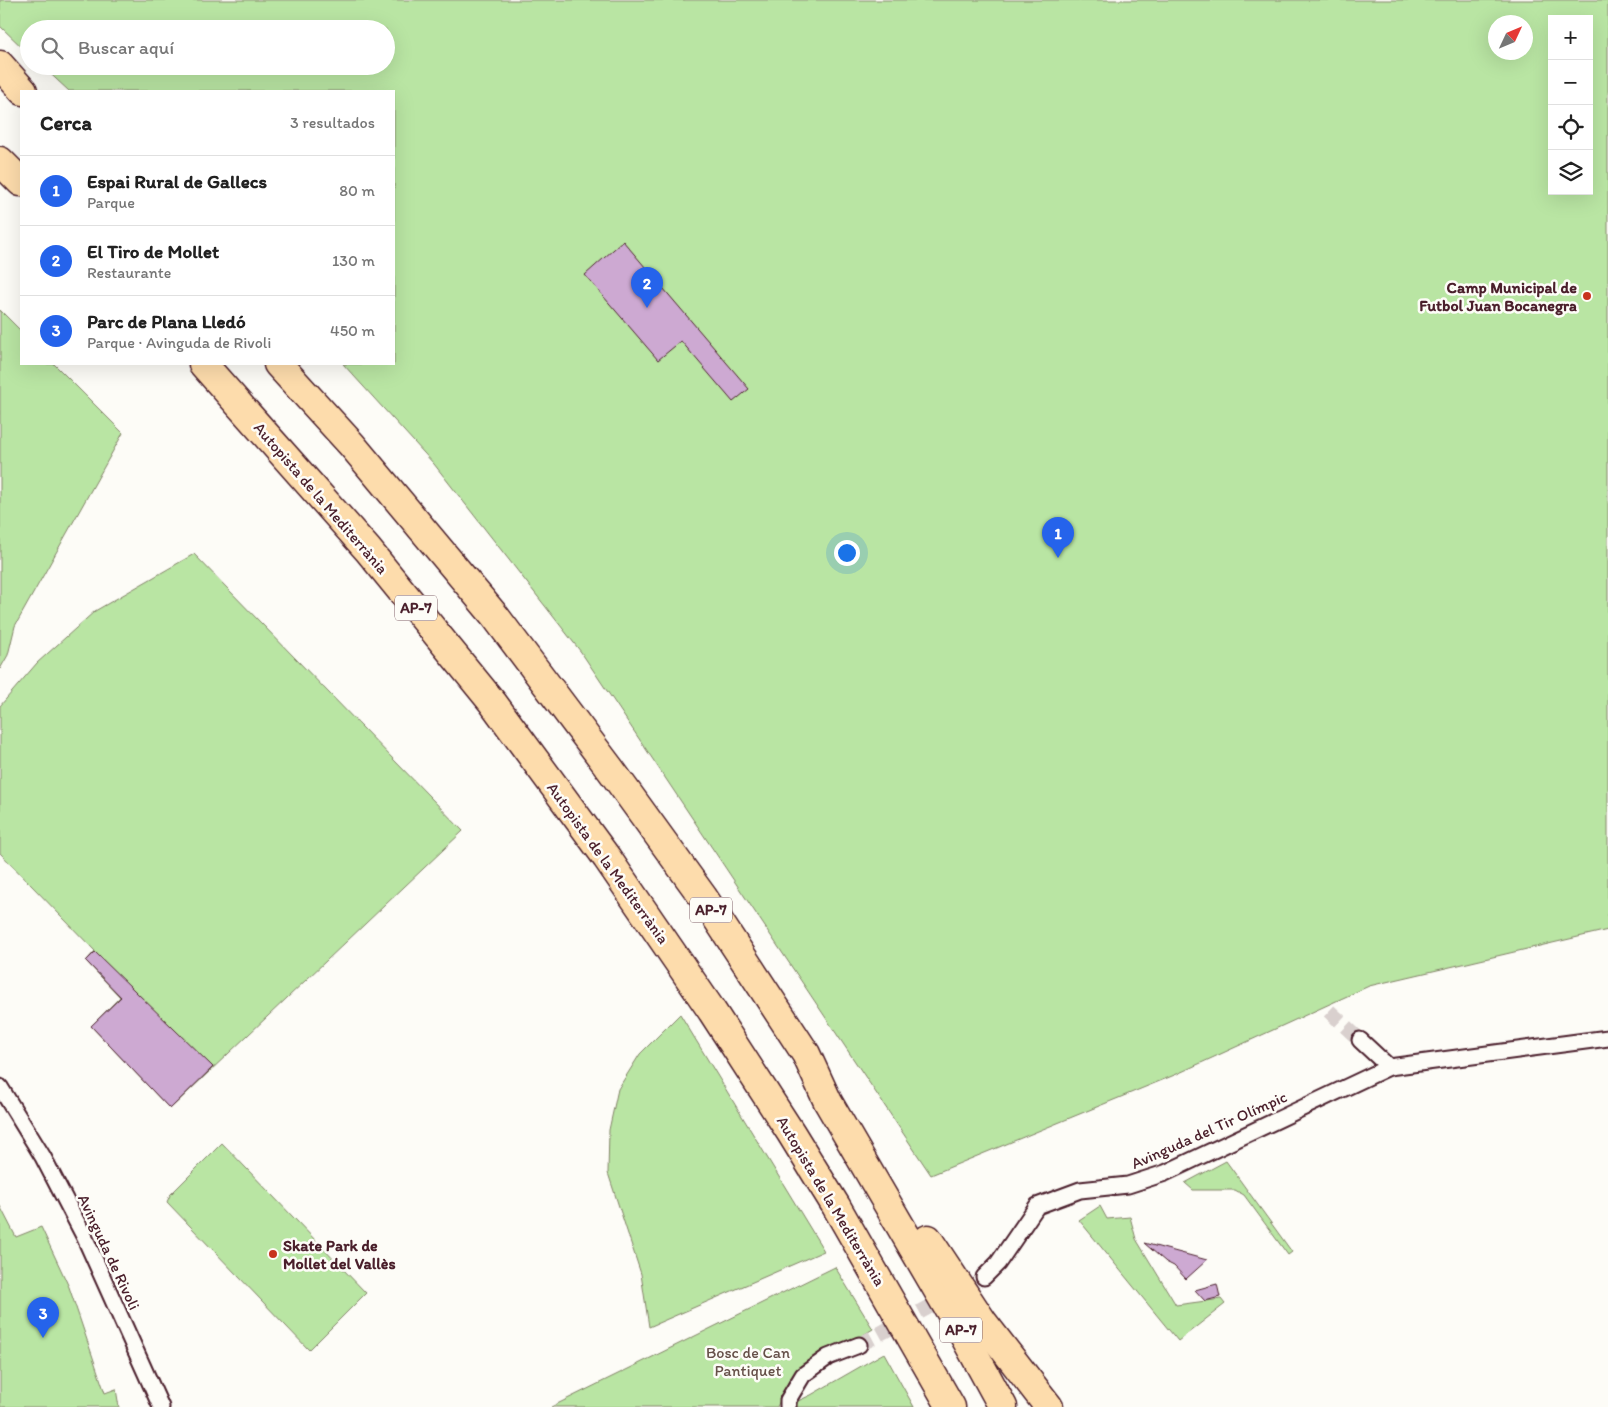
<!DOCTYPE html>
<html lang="es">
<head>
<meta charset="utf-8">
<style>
	body { margin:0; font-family:Itim,sans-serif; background:#f2f2f2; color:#222 }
	.controls { position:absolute; right:15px; top:15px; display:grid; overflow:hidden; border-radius:0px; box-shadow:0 5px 20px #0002 }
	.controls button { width:45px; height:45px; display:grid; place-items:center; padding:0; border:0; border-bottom:1px solid #e0e0e0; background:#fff; color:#222; font:25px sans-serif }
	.compass { position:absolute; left:1488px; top:15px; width:45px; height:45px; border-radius:50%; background:#fff; box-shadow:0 5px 20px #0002; rotate:46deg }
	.you { position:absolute; left:846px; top:552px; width:18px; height:18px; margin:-12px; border:4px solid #fff; border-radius:50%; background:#1a73e8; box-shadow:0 0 0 8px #1a73e833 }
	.badge { display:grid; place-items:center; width:32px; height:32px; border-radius:50%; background:#2563eb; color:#fff; font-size:16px; font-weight:700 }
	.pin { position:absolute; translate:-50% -41px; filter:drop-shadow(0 1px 2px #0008) }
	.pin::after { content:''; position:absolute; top:26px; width:18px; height:15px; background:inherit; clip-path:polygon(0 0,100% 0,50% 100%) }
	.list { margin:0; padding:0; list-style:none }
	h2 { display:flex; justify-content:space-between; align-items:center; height:65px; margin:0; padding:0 20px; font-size:21px }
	h2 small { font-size:16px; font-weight:400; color:#767676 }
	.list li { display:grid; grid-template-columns:32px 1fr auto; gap:15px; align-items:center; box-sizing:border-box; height:70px; padding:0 20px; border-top:1px solid #e0e0e0 }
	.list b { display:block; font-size:19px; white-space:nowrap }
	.list p { margin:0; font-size:16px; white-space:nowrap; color:#767676 }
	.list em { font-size:16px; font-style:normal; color:#767676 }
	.icon { flex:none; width:28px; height:28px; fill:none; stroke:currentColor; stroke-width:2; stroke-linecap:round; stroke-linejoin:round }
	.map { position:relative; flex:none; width:1608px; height:1407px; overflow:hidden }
	.search { position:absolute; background:#fff; box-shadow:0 5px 20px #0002; left:20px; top:20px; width:375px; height:55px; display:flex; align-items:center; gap:12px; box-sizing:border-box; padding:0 18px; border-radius:28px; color:#767676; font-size:19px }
	.panel { position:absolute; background:#fff; box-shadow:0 5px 20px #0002; left:20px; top:90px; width:375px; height:275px; border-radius:0px }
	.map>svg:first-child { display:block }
	.green { fill:#b9e5a3; stroke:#828267; fill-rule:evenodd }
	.building { fill:#cda9d2; stroke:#4a1f2b }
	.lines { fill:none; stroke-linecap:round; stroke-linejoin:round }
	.street-tunnel { stroke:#d9d0ce; stroke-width:15; stroke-dasharray:15 8; stroke-linecap:butt }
	.street-casing { stroke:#4a1f2b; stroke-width:19 }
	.highway-casing { stroke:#4a1f2b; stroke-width:31 }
	.street { stroke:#fdfcf7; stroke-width:15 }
	.highway { stroke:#fddcac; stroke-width:28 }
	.poi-dot { fill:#c8321e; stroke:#fdfcf7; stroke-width:2 }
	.labels { text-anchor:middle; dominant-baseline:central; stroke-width:5; stroke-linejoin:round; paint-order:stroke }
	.shield { fill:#fdfcf7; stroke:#806168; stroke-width:1 }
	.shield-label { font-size:15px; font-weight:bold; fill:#4a1f2b }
	.poi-label { font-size:16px; font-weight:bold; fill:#4a1f2b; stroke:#fdfcf7; text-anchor:end }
	.street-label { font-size:16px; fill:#4a1f2b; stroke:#fdfcf7 }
	.park-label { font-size:16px; fill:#665049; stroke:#fdfcf7 }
</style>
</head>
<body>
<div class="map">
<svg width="1608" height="1407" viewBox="0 0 1608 1407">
	<rect width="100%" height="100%" fill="#fdfcf7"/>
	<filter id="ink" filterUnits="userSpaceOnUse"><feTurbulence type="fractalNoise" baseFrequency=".02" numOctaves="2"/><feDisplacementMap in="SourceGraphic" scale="10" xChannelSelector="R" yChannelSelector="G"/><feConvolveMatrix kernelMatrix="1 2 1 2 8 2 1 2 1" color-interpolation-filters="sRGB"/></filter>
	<g filter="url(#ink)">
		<!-- green -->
		<g class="green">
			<path d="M0,0h1608v930l-239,56 -192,88 -246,101 -350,-523 -147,-188 -91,-100h51v-273h-325l-27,-25h344v-37h-357v25l-29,-28zM1552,19h37v172h-37zM1496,22h30v30h-30z"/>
			<polygon points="0,310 21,331 21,364 54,364 123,433 15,626 8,655 0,669"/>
			<polygon points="194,554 463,831 170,1109 91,1026 120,997 86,961 95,951 0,853 0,706 37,663 95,611"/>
			<polygon points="680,1014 824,1251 649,1327 641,1274 608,1173 609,1130 618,1089 640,1054"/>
			<polygon points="222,1143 366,1293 309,1350 167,1202 170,1195"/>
			<polygon points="1226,1161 1292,1252 1288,1255 1244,1195 1235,1190 1193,1190 1185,1183"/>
			<polygon points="0,1206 16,1237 41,1227 69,1287 105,1393 116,1389 119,1407 0,1407"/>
			<polygon points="1100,1206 1107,1219 1130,1217 1136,1239 1176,1305 1221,1299 1225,1304 1178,1341 1079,1220"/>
			<polygon points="835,1267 873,1329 790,1378 777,1407 551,1407"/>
			<polygon points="884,1353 914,1407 796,1407 798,1401 811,1395"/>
		</g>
		<!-- building -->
		<g class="building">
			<polygon points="623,241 749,389 733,402 681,341 658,360 585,275"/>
			<polygon points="95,952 213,1067 170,1109 91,1026 121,997 86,961"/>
			<polygon points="1144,1243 1207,1260 1186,1279 1174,1266 1166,1262"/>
			<polygon points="1217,1284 1220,1297 1205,1301 1195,1290"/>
		</g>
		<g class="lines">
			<!-- street-tunnel -->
			<g class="street-tunnel">
				<polyline points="1329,1011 1360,1040"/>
				<polyline points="859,1345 984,1277"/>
			</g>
			<defs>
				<g id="street">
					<polyline points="1360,1040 1389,1067"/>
					<polyline points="0,1087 43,1157 84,1236 161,1407"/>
					<polyline points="984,1277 998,1263 1037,1206 1080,1190 1128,1185 1165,1173 1389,1067 1608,1038"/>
					<polyline points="788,1407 788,1400 803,1375 828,1357 859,1345"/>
				</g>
				<g id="highway">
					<polyline points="0,65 23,91"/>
					<polyline points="0,161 21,182"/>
					<polyline points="203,364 368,550 493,703 607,858 712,1011 791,1133 836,1206 951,1407"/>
					<polyline points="278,364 352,445 495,616 611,770 703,897 806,1054 828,1102 961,1330 1003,1407"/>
					<polyline points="928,1239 983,1322 1049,1407"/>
				</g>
			</defs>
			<!-- street casing -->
			<use href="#street" class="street-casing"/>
			<!-- highway casing -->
			<use href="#highway" class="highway-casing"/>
			<!-- street -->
			<use href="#street" class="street"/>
			<!-- highway -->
			<use href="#highway" class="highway"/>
		</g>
	</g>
	<!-- markers -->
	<g class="poi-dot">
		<circle cx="1587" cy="296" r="5"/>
		<circle cx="273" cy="1254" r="5"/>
	</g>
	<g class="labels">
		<!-- shield labels -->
		<g class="shield">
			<rect x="395" y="595.5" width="42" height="25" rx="4"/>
			<rect x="690" y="897.5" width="42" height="25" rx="4"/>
			<rect x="940" y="1317.5" width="42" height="25" rx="4"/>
		</g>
		<g class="shield-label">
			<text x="416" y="608">AP-7</text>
			<text x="711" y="910">AP-7</text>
			<text x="961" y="1330">AP-7</text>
		</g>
		<!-- poi labels -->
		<g class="poi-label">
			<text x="1577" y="287">Camp Municipal de<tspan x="1577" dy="18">Futbol Juan Bocanegra</tspan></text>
			<text x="283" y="1245" text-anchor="start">Skate Park de<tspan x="283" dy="18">Mollet del Vallès</tspan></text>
		</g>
		<!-- street labels -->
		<g class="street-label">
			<text transform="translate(321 498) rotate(49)">Autopista de la Mediterrània</text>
			<text transform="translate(608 863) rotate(54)">Autopista de la Mediterrània</text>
			<text transform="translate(1209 1130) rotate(-24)">Avinguda del Tir Olímpic</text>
			<text transform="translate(831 1201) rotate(59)">Autopista de la Mediterrània</text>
			<text transform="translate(109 1252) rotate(65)">Avinguda de Rivoli</text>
		</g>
		<!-- park labels -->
		<g class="park-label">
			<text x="748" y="1352">Bosc de Can<tspan x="748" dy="18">Pantiquet</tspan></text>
		</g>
	</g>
</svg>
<div class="controls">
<button>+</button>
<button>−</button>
<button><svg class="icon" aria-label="locate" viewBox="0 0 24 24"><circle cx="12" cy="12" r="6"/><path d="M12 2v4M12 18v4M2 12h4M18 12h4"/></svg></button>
<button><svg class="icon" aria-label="layers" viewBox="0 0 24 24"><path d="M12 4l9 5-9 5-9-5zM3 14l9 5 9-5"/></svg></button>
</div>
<svg class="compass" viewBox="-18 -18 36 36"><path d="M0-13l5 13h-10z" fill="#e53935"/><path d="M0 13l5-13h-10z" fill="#767676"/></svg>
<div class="you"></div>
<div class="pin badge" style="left:1058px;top:558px">1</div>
<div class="pin badge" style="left:647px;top:308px">2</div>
<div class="pin badge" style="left:43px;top:1338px">3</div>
<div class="search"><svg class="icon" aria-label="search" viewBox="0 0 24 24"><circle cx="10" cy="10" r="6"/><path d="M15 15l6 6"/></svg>Buscar aquí</div>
<section class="panel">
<h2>Cerca<small>3 resultados</small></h2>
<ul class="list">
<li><span class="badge">1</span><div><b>Espai Rural de Gallecs</b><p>Parque</p></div><em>80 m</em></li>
<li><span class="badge">2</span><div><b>El Tiro de Mollet</b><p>Restaurante</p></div><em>130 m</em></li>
<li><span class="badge">3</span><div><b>Parc de Plana Lledó</b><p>Parque · Avinguda de Rivoli</p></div><em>450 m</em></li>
</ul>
</section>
</div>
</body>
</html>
